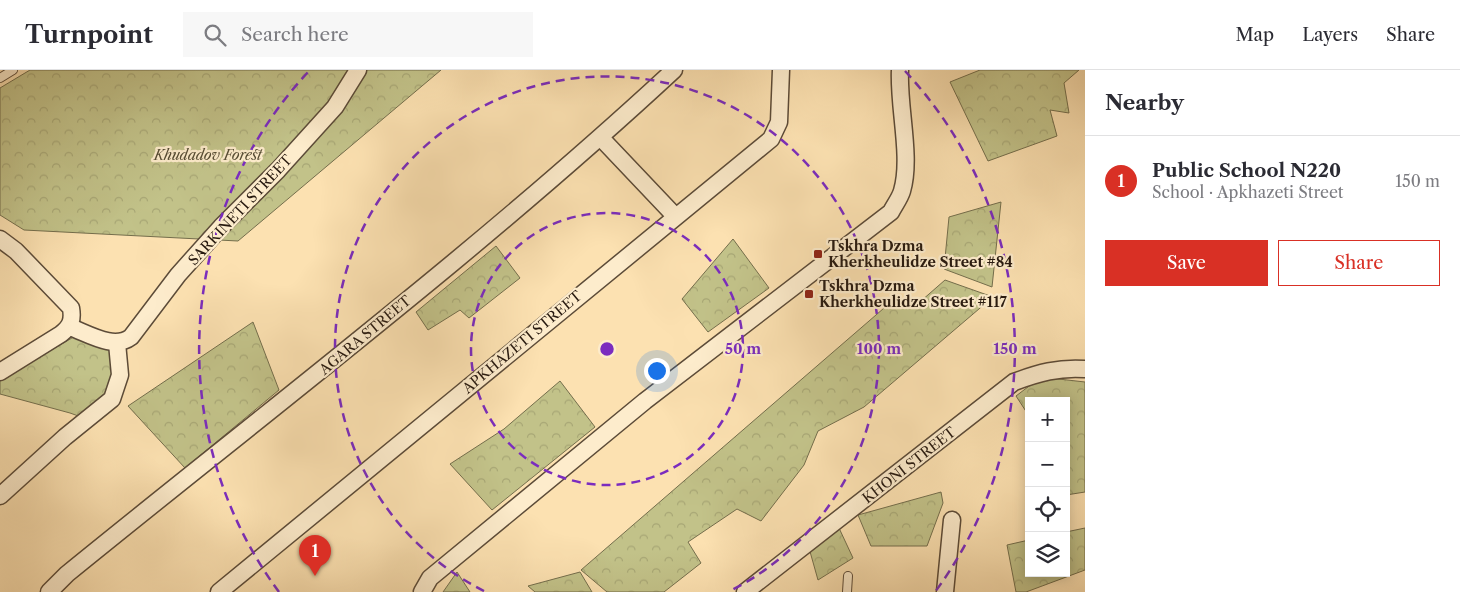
<!DOCTYPE html>
<html lang="en">
<head>
<meta charset="utf-8">
<style>
	body { margin:0; font-family:"Libre Caslon Text",serif; background:#f7f7f7; color:#2b2b33 }
	.controls { position:absolute; right:15px; bottom:15px; display:grid; overflow:hidden; border-radius:0px; box-shadow:0 2px 12px #0003 }
	.controls button { width:45px; height:45px; display:grid; place-items:center; padding:0; border:0; border-bottom:1px solid #e1e1e2; background:#fff; color:#2b2b33; font:25px sans-serif }
	.you { position:absolute; left:656px; top:300px; width:18px; height:18px; margin:-12px; border:4px solid #fff; border-radius:50%; background:#1a73e8; box-shadow:0 0 0 8px #1a73e833 }
	.badge { display:grid; place-items:center; width:32px; height:32px; border-radius:50%; background:#d93025; color:#fff; font-size:16px; font-weight:700 }
	.pin { position:absolute; translate:-50% -41px; filter:drop-shadow(0 1px 2px #0008) }
	.pin::after { content:''; position:absolute; top:26px; width:18px; height:15px; background:inherit; clip-path:polygon(0 0,100% 0,50% 100%) }
	.list { margin:0; padding:0; list-style:none }
	h2 { display:flex; justify-content:space-between; align-items:center; height:65px; margin:0; padding:0 20px; font-size:21px }
	h2 small { font-size:16px; font-weight:400; color:#7c7c81 }
	.list li { display:grid; grid-template-columns:32px 1fr auto; gap:15px; align-items:center; box-sizing:border-box; height:90px; padding:0 20px; border-top:1px solid #e1e1e2 }
	.list b { display:block; font-size:19px; white-space:nowrap }
	.list p { margin:0; font-size:16px; white-space:nowrap; color:#7c7c81 }
	.list em { font-size:16px; font-style:normal; color:#7c7c81 }
	.actions { display:flex; gap:10px; padding:15px 20px }
	.actions a { flex:1; padding:11px 0; border:1px solid #d93025; border-radius:0px; text-align:center; font-size:18px; color:#d93025 }
	.actions .main { background:#d93025; color:#fff }
	.icon { flex:none; width:28px; height:28px; fill:none; stroke:currentColor; stroke-width:2; stroke-linecap:round; stroke-linejoin:round }
	.map { position:relative; flex:none; width:1085px; height:522px; overflow:hidden }
	header { display:flex; align-items:center; gap:30px; box-sizing:border-box; height:70px; padding:0 25px; background:#fff; border-bottom:1px solid #e1e1e2 }
	header strong { font-size:24px }
	nav { display:flex; gap:28px; margin-inline-start:auto; font-size:18px }
	.search { width:350px; height:45px; background:#f7f7f7; display:flex; align-items:center; gap:12px; box-sizing:border-box; padding:0 18px; border-radius:0px; color:#7c7c81; font-size:19px }
	main { display:flex }
	aside { flex:1; background:#fff }
	.map>svg:first-child { display:block }
	.forest { fill:url(#forest-crowns); stroke:#746e4c }
	.lines { fill:none; stroke-linecap:round; stroke-linejoin:round }
	.service-casing { stroke:#5c4b38; stroke-width:10 }
	.minor-casing { stroke:#5c4b38; stroke-width:19 }
	.service { stroke:#fdeccc; stroke-width:8 }
	.minor { stroke:#fdeccc; stroke-width:16 }
	.ring { fill:none; stroke:#7b2cbf; stroke-width:2.5; stroke-dasharray:9 6 }
	.poi-dot { fill:#8f2418; stroke:#fdeccc; stroke-width:2 }
	.labels { text-anchor:middle; dominant-baseline:central; stroke-width:4.5; stroke-linejoin:round; paint-order:stroke }
	.park-label { font-size:14px; font-style:italic; fill:#564c34; stroke:#fdeccc }
	.street-label { font-size:14px; fill:#27190f; stroke:#fdeccc }
	.poi-label { font-size:14px; font-weight:bold; fill:#27190f; stroke:#fdeccc; text-anchor:start }
	.centre { fill:#7b2cbf; stroke:#fdeccc; stroke-width:2.5 }
	.ring-label { font-size:15px; text-anchor:middle; font-weight:bold; fill:#7b2cbf; stroke:#fdeccc; stroke-width:4.5; stroke-linejoin:round; paint-order:stroke }
</style>
</head>
<body>
<header>
<strong>Turnpoint</strong>
<div class="search"><svg class="icon" aria-label="search" viewBox="0 0 24 24"><circle cx="10" cy="10" r="6"/><path d="M15 15l6 6"/></svg>Search here</div>
<nav><a>Map</a><a>Layers</a><a>Share</a></nav>
</header>
<main>
<div class="map">
<svg width="1085" height="522" viewBox="0 0 1085 522">
	<defs>
		<pattern id="forest-crowns" width="20" height="18" patternUnits="userSpaceOnUse" patternTransform="scale(1.25)"><rect width="20" height="18" fill="#c2c289"/><path d="M2 6a3 3 0 1 1 6 0M12 15a3 3 0 1 1 6 0" fill="none" stroke="#a7a675"/></pattern>
	</defs>
	<rect width="100%" height="100%" fill="#fce1b1"/>
	<filter id="stains"><feTurbulence type="fractalNoise" baseFrequency=".004" numOctaves="4"/><feColorMatrix values="0 0 0 0 .2 0 0 0 0 .09 0 0 0 0 .02 0 0 0 .5 -.17"/></filter>
	<radialGradient id="worn" r=".72"><stop offset=".6" stop-color="#630" stop-opacity="0"/><stop offset="1" stop-color="#630" stop-opacity=".3"/></radialGradient>
	<!-- forest -->
	<g class="forest">
		<polygon points="30,0 441,0 238,171 24,160 0,145 0,18"/>
		<polygon points="980,0 1079,0 1064,13 1069,43 1050,40 1057,66 988,91 950,12"/>
		<polygon points="1001,132 992,217 944,199 949,147"/>
		<polygon points="733,169 769,218 708,262 682,229"/>
		<polygon points="496,176 520,208 469,248 460,240 428,260 416,242"/>
		<polygon points="945,210 993,227 864,337 818,361 804,395 761,451 737,439 688,472 701,493 664,522 607,522 581,500 891,232 913,238"/>
		<polygon points="253,252 279,320 185,398 128,336"/>
		<polygon points="77,265 115,280 112,319 81,347 70,343 0,324 0,310"/>
		<polygon points="1041,307 1085,312 1085,422 1066,425 1066,331 1029,331 1029,346 1016,326"/>
		<polygon points="560,311 595,357 492,440 450,394 504,359"/>
		<polygon points="941,422 943,433 927,476 871,476 858,445"/>
		<polygon points="839,458 853,488 818,510 809,478"/>
		<polygon points="1085,458 1085,500 1026,522 1016,522 1007,475 1029,470 1029,503 1066,503 1066,462"/>
		<polygon points="457,502 470,522 443,522"/>
		<polygon points="580,502 592,522 535,522 528,516"/>
	</g>
	<g class="lines">
		<defs>
			<g id="service">
				<polyline points="0,8 13,0"/>
				<polyline points="847,522 848,506"/>
			</g>
			<g id="minor">
				<polyline points="601,68 675,146"/>
				<path d="M0,169l16,12 55,57c2,12 0,18 -10,26l-61,38"/>
				<path d="M70,257c19,7 44,23 61,10l47,-62 43,-48 57,-57 57,-63 23,-37"/>
				<polyline points="0,426 65,367 112,329 120,305 117,273"/>
				<path d="M49,522l18,-18c204,-166 414,-325 607,-504"/>
				<polyline points="219,522 771,69 779,52 781,0"/>
				<path d="M422,522l8,-14 215,-177 246,-189c3,-6 9,-14 11,-21 10,-34 -4,-84 -2,-121"/>
				<path d="M745,522l269,-210c24,-9 45,-15 71,-13"/>
				<polyline points="945,522 952,450"/>
			</g>
		</defs>
		<!-- service casing -->
		<use href="#service" class="service-casing"/>
		<!-- minor casing -->
		<use href="#minor" class="minor-casing"/>
		<!-- service -->
		<use href="#service" class="service"/>
		<!-- minor -->
		<use href="#minor" class="minor"/>
	</g>
	<!-- distance rings -->
	<g class="ring">
		<circle cx="607" cy="279" r="136"/>
		<path d="M484 521A272 272 0 1 1 730 521"/>
		<path d="M279 522A408 408 0 0 1 309 1M905 1A408 408 0 0 1 935 522"/>
	</g>
	<!-- markers -->
	<g class="poi-dot">
		<rect x="813" y="179" width="10" height="10" rx="2.5"/>
		<rect x="804" y="219" width="10" height="10" rx="2.5"/>
	</g>
	<g class="labels">
		<!-- park labels -->
		<g class="park-label">
			<text x="208" y="85">Khudadov Forest</text>
		</g>
		<!-- street labels -->
		<g class="street-label">
			<text transform="translate(240 140) rotate(-47)">SARKINETI STREET</text>
			<text transform="translate(365 265) rotate(-40)">AGARA STREET</text>
			<text transform="translate(522 272) rotate(-40)">APKHAZETI STREET</text>
			<text transform="translate(909 395) rotate(-38)">KHONI STREET</text>
		</g>
		<!-- poi labels -->
		<g class="poi-label">
			<text x="828" y="176">Tskhra Dzma<tspan x="828" dy="16">Kherkheulidze Street #84</tspan></text>
			<text x="819" y="216">Tskhra Dzma<tspan x="819" dy="16">Kherkheulidze Street #117</tspan></text>
		</g>
	</g>
	<circle cx="607" cy="279" r="8" class="centre"/>
	<g class="ring-label">
		<text x="743" y="284">50 m</text>
		<text x="879" y="284">100 m</text>
		<text x="1015" y="284">150 m</text>
	</g>
	<rect width="100%" height="100%" filter="url(#stains)"/>
	<rect width="100%" height="100%" fill="url(#worn)"/>
</svg>
<div class="controls">
<button>+</button>
<button>−</button>
<button><svg class="icon" aria-label="locate" viewBox="0 0 24 24"><circle cx="12" cy="12" r="6"/><path d="M12 2v4M12 18v4M2 12h4M18 12h4"/></svg></button>
<button><svg class="icon" aria-label="layers" viewBox="0 0 24 24"><path d="M12 4l9 5-9 5-9-5zM3 14l9 5 9-5"/></svg></button>
</div>
<div class="you"></div>
<div class="pin badge" style="left:315px;top:506px">1</div>
</div>
<aside>
<h2>Nearby<small></small></h2>
<ul class="list">
<li><span class="badge">1</span><div><b>Public School N220</b><p>School · Apkhazeti Street</p></div><em>150 m</em></li>
</ul>
<div class="actions"><a class="main">Save</a><a>Share</a></div>
</aside>
</main>
</body>
</html>
